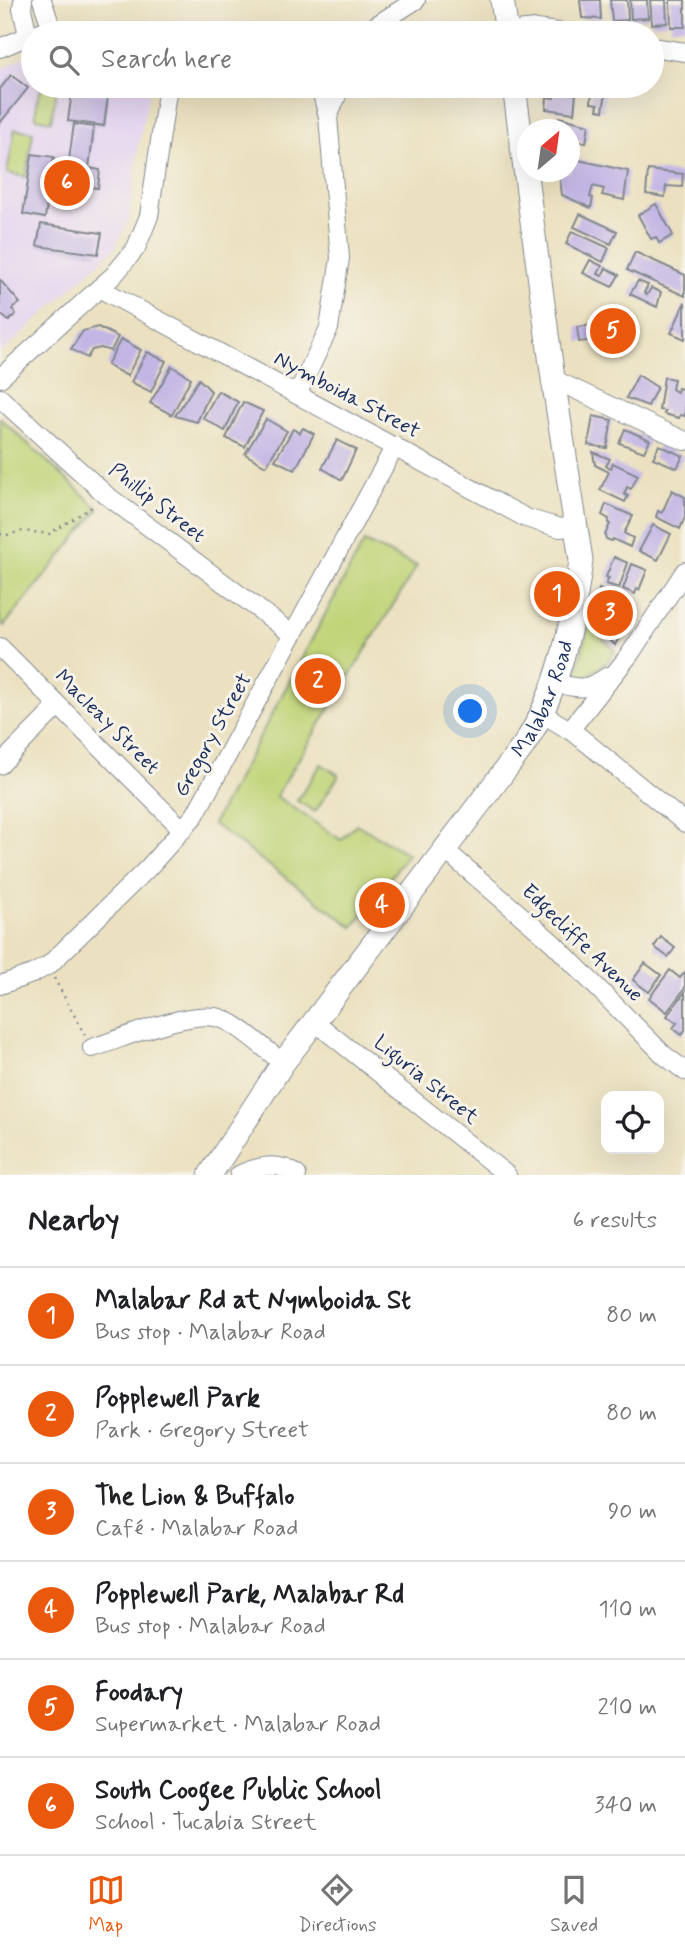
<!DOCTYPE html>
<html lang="en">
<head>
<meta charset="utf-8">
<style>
	body { margin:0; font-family:Mynerve,sans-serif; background:#f2f2f2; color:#202124 }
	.controls { position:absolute; right:21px; bottom:21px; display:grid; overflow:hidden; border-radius:14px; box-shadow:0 7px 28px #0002 }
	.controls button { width:63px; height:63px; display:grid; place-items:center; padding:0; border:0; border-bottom:2px solid #e0e0e0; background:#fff; color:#202124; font:35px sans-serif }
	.compass { position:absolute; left:517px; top:119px; width:63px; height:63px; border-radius:50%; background:#fff; box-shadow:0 7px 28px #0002; rotate:29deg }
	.you { position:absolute; left:471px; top:712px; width:24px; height:24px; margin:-18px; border:5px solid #fff; border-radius:50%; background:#1a73e8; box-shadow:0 0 0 10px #1a73e833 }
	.badge { display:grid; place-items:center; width:46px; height:46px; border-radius:50%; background:#ea580c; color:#fff; font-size:23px; font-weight:700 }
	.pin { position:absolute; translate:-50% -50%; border:4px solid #fff; box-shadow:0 2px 7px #0006 }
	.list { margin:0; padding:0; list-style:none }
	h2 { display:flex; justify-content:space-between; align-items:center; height:91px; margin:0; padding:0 28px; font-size:30px }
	h2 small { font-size:23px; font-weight:400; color:#757577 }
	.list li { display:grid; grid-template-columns:46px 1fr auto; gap:21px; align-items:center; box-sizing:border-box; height:98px; padding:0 28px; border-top:2px solid #e0e0e0 }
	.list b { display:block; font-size:26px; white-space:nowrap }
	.list p { margin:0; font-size:23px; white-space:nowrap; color:#757577 }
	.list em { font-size:23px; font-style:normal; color:#757577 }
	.icon { flex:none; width:38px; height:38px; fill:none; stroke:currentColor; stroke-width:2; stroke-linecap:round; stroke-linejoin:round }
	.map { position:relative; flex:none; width:685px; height:1175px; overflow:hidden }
	.search { position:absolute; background:#fff; box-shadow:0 7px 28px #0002; left:21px; right:21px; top:21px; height:77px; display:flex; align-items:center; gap:18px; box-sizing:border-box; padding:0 24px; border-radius:38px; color:#757577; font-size:26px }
	.sheet { height:679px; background:#fff }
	nav { display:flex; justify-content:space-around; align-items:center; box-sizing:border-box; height:98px; border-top:2px solid #e0e0e0; background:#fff; font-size:19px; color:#757577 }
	nav a { display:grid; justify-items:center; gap:4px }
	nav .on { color:#ea580c }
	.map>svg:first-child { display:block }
	.built { fill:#e4d3f1 }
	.green { fill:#c0d478; stroke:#6e826b; stroke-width:2 }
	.building { fill:#c3b6e5 }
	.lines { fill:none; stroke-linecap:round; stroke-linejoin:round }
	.minor-casing { stroke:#83888f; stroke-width:20 }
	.major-casing { stroke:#83888f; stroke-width:25 }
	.path { stroke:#83888f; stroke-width:2.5; stroke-dasharray:2 5; stroke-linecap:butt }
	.minor { stroke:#fff; stroke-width:18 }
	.major { stroke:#fff; stroke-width:23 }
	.labels { text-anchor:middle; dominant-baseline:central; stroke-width:6; stroke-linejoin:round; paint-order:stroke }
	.street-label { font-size:21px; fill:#1b2f5e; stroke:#f7f3e8 }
</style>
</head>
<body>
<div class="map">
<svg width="685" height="1175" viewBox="0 0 685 1175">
	<rect width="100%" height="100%" fill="#f7f3e8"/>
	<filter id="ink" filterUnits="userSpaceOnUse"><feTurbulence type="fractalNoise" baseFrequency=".0143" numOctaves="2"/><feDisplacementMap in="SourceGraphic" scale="14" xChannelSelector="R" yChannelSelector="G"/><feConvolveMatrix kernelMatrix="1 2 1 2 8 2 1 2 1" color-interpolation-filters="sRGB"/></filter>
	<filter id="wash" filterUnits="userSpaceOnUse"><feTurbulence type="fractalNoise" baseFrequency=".00686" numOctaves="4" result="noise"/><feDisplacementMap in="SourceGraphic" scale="28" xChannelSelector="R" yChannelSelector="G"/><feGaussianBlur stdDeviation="1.57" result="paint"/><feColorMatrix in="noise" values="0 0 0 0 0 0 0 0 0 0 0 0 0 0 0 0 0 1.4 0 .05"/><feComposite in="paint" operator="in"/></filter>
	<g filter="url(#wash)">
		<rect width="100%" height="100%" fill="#ebe1c0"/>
		<!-- built -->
		<g class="built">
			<polygon points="33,52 33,86 145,86 149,93 138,146 129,219 115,248 0,354 0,70"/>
			<polygon points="598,587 639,609 615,650 589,624"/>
		</g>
		<!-- green -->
		<g class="green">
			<polygon points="42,86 57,88 51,121 36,118 36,103"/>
			<polygon points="15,129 33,132 26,177 7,173"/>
			<polygon points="0,418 99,509 4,626 0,621"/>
			<polygon points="364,542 417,566 276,796 341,840 356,824 408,854 353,927 213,824"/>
			<polygon points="589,624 615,650 608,661 584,679 580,678 577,672"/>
			<polygon points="321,764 339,775 315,812 297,801"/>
		</g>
		<g id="blocks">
			<!-- building -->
			<g class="building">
				<polygon points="580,0 600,0 601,19 582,18"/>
				<polygon points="610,0 627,0 628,20 612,21"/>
				<polygon points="630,0 647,0 648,18 631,19"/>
				<polygon points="650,0 666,0 667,23 652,24"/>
				<polygon points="670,0 685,0 685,27 671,27"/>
				<polygon points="11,75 28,88 0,123 0,89"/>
				<polygon points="592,90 606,92 603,111 597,110 598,104 591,103"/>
				<polygon points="72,91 108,96 104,126 68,121"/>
				<polygon points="555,91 576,94 574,113 546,109 547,97 554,98"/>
				<polygon points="559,117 589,125 586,143 570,140 570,130 556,130"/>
				<polygon points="74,124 94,127 89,168 100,170 98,188 63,183 65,166 68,167"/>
				<polygon points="32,154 54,157 45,218 23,214"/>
				<polygon points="570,158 628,171 624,200 602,195 604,189 593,186 590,197 593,198 591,208 562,195 559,172 570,172"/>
				<polygon points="648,170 683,174 682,187 666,186 665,197 646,194"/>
				<polygon points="656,204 673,235 659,243 656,237 651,239 638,215"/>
				<polygon points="580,214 617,231 611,244 574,227"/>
				<polygon points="41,224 102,233 98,254 37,246"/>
				<polygon points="572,231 609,248 603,262 566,244"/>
				<polygon points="635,252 685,275 685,296 627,270"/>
				<polygon points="590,260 602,266 598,274 602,276 606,268 619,275 612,287 583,273"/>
				<polygon points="0,280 20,303 12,309 16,314 9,321 0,314"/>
				<polygon points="638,281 648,285 644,293 647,295 651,288 661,292 657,307 630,294"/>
				<polygon points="685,302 685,339 671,333"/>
				<polygon points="621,318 625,350 606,353 604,339 579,342 577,327 602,324 602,320"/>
				<polygon points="98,327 118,337 111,351 101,348 92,350 87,358 71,349 83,331"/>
				<polygon points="121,339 141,350 127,376 107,365"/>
				<polygon points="147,352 166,361 151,392 131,382"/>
				<polygon points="172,366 191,378 172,415 150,403"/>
				<polygon points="638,375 657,387 648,406 626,398"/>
				<polygon points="664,377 674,379 672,389 677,392 678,388 685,390 685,416 680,415 679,418 664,414 665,411 659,410"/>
				<polygon points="199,379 211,391 197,422 175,416"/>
				<polygon points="218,391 238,402 225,431 203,418"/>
				<polygon points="243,402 263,411 245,447 226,438"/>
				<polygon points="593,416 612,420 607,448 588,445"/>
				<polygon points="266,419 287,431 266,466 245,454"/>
				<polygon points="303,428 314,434 295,470 275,460 293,429 300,433"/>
				<polygon points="625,429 650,440 644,452 619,443"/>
				<polygon points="337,440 356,450 342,480 322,468"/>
				<polygon points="659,445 683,456 677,468 653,458"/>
				<polygon points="593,452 610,459 606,466 611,468 613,463 638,475 631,489 627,487 624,494 628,496 625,502 600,490 609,472 595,465"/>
				<polygon points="672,490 685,497 685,517 680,529 656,517 658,511 662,513"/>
				<polygon points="606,504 633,516 624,533 633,538 630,547 613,539 612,541 606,539 605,535 610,524 608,523 609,519 602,515"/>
				<polygon points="653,525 671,534 658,560 639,551"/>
				<polygon points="614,557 628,563 619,588 606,584 609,578 606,577"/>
				<polygon points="632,564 647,570 639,590 637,589 635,594 623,589"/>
				<polygon points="599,589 618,599 615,604 628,608 625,623 607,619 606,621 620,636 615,645 591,621"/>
				<polygon points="661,937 675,948 668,957 654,947"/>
				<polygon points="645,963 661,975 649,992 633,980"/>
				<polygon points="670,970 680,978 685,972 685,988 667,1012 649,998"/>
				<polygon points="685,992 685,1030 682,1035 673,1028 677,1023 667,1016"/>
			</g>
		</g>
	</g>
	<g filter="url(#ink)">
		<use href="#blocks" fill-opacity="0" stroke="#83888f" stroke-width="2"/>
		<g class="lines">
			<defs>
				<g id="minor">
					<polyline points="23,0 22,9 28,35"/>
					<polyline points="42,0 52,30"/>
					<polyline points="507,32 536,29 565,33"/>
					<polyline points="35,33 52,30 90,33"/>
					<polyline points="364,33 416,0"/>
					<polyline points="652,47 685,52"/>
					<polyline points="0,48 33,34"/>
					<polyline points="328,117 341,86"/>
					<polyline points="99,288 526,518 560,528 576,526"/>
					<polyline points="0,378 114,275 136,248 149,216 168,86"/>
					<polyline points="553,379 685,441"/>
					<polyline points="297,395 329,328 340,258 328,117 320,86"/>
					<polyline points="0,398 105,494 293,635"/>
					<polyline points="0,647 183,830"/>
					<path d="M556,683c24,6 30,8 52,-7"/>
					<polyline points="543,714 576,734 685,823"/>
					<polyline points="570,730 630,654 685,571"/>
					<polyline points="0,765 58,706"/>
					<polyline points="445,850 553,943 664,1055 685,1071"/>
					<polyline points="0,985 32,974 49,965 148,868 195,815 395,446"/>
					<polyline points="315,1022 507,1175"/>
					<path d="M92,1048c32,-10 91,-36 123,-31 19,2 52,34 68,46"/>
					<path d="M239,1175c18,-9 41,-14 58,0"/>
				</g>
				<g id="major">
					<polyline points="502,0 507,33"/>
					<path id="s1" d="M210,1175l73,-112 241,-318c35,-54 49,-121 57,-185l-28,-181 -39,-293"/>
				</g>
			</defs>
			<!-- minor casing -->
			<use href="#minor" class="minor-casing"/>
			<!-- major casing -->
			<use href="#major" class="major-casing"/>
			<!-- path -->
			<g class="path">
				<polyline points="0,534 7,535 23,531 49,534 95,505"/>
				<polyline points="54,978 86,1037"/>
			</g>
			<!-- minor -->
			<use href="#minor" class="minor"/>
			<!-- major -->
			<use href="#major" class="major"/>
		</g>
	</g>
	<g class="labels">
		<!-- street labels -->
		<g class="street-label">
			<text transform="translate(347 395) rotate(28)">Nymboida Street</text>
			<text transform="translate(157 503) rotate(38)">Phillip Street</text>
			<text stroke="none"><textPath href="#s1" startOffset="583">Malabar Road</textPath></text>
			<text transform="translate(107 722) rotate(45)">Macleay Street</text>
			<text transform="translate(213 735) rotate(-61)">Gregory Street</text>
			<text transform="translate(582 943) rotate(44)">Edgecliffe Avenue</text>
			<text transform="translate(426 1080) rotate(39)">Liguria Street</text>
		</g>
	</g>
</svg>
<div class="controls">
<button><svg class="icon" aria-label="locate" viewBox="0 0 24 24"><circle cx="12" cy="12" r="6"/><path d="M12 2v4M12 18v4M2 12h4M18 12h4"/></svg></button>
</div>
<svg class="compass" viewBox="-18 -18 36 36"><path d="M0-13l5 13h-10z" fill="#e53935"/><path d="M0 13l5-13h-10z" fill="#757577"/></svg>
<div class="you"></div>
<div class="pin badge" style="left:557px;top:594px">1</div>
<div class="pin badge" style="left:318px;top:681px">2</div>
<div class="pin badge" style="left:610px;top:613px">3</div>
<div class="pin badge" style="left:382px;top:905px">4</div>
<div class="pin badge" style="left:613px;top:331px">5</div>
<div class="pin badge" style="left:67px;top:183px">6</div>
<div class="search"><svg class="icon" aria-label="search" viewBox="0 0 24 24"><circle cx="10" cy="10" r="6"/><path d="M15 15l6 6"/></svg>Search here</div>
</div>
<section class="sheet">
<h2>Nearby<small>6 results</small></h2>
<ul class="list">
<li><span class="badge">1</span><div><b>Malabar Rd at Nymboida St</b><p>Bus stop · Malabar Road</p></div><em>80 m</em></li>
<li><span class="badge">2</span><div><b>Popplewell Park</b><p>Park · Gregory Street</p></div><em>80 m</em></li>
<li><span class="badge">3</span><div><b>The Lion &amp; Buffalo</b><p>Café · Malabar Road</p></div><em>90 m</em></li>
<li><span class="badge">4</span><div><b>Popplewell Park, Malabar Rd</b><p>Bus stop · Malabar Road</p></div><em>110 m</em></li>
<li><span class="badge">5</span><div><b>Foodary</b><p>Supermarket · Malabar Road</p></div><em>210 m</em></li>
<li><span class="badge">6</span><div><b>South Coogee Public School</b><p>School · Tucabia Street</p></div><em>340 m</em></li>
</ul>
</section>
<nav>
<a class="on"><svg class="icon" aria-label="map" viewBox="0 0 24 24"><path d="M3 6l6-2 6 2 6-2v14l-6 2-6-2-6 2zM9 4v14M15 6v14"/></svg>Map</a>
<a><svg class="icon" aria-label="directions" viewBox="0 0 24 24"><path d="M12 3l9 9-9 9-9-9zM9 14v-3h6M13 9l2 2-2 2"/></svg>Directions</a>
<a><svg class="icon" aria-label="saved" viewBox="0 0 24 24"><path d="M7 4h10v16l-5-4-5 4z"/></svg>Saved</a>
</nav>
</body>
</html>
